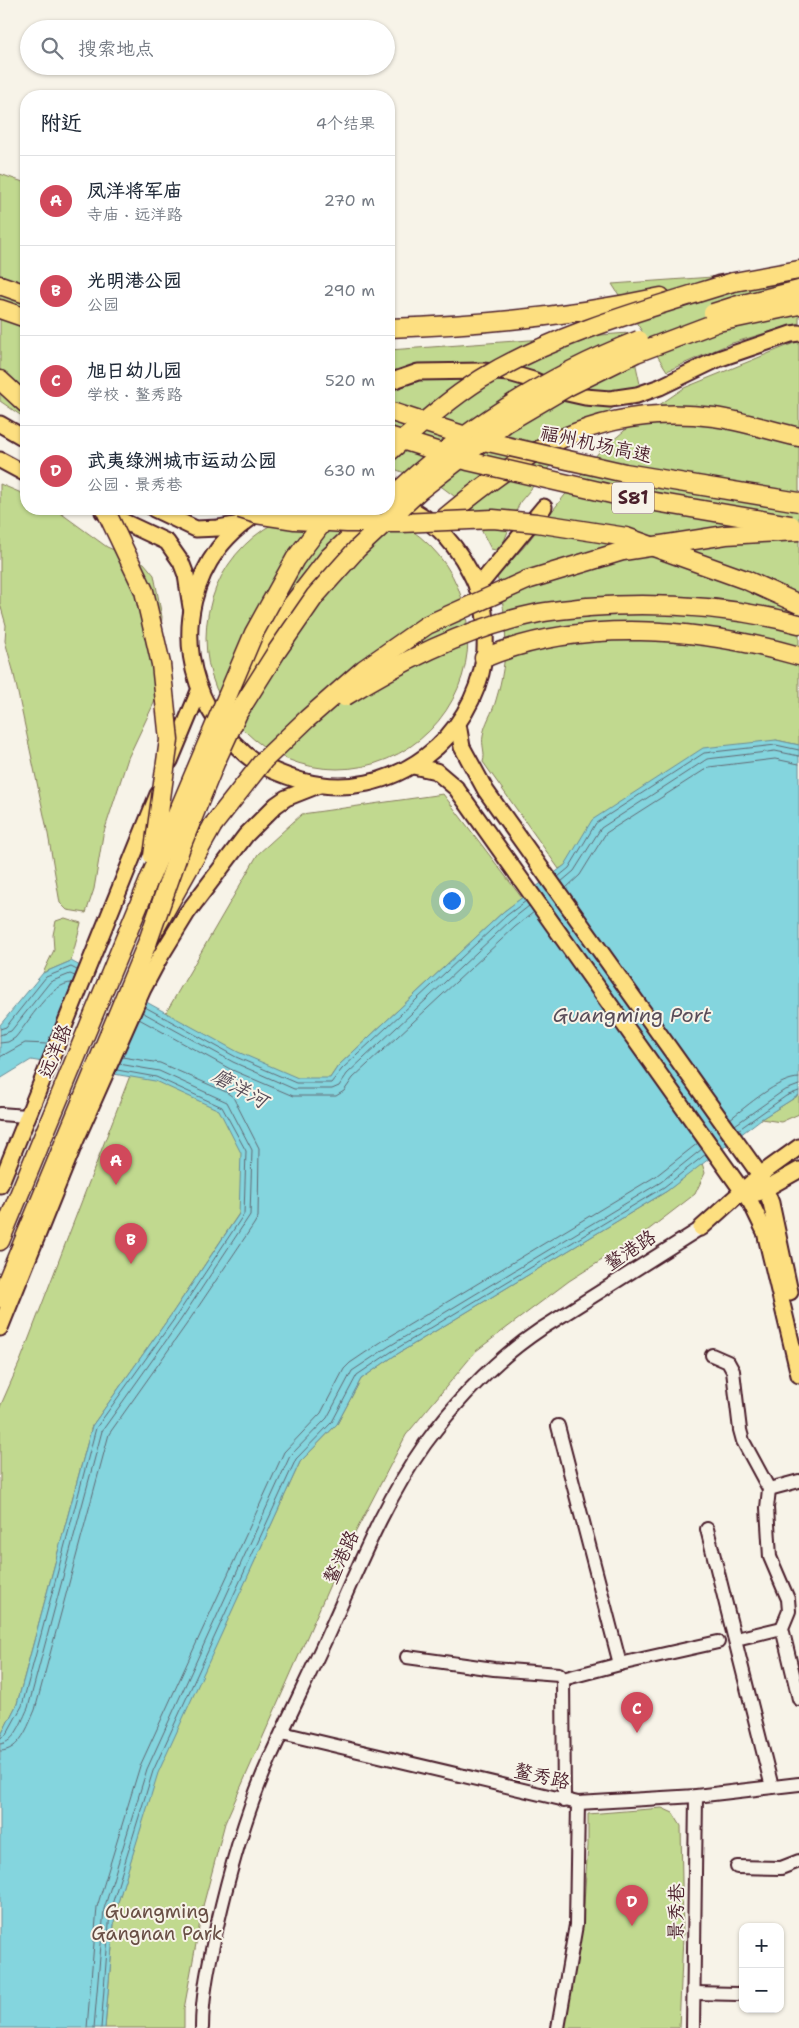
<!DOCTYPE html>
<html lang="zh">
<head>
<meta charset="utf-8">
<style>
	body { margin:0; font-family:"Shantell Sans","LXGW WenKai TC",sans-serif; background:#f6f6f7; color:#1f2937 }
	.controls { position:absolute; right:15px; bottom:15px; display:grid; overflow:hidden; border-radius:10px; box-shadow:0 1px 4px #0004 }
	.controls button { width:45px; height:45px; display:grid; place-items:center; padding:0; border:0; border-bottom:1px solid #e0e1e3; background:#fff; color:#1f2937; font:25px sans-serif }
	.you { position:absolute; left:451px; top:900px; width:18px; height:18px; margin:-12px; border:4px solid #fff; border-radius:50%; background:#1a73e8; box-shadow:0 0 0 8px #1a73e833 }
	.badge { display:grid; place-items:center; width:32px; height:32px; border-radius:50%; background:#d1495b; color:#fff; font-size:16px; font-weight:700 }
	.pin { position:absolute; translate:-50% -41px; filter:drop-shadow(0 1px 2px #0008) }
	.pin::after { content:''; position:absolute; top:26px; width:18px; height:15px; background:inherit; clip-path:polygon(0 0,100% 0,50% 100%) }
	.list { margin:0; padding:0; list-style:none }
	h2 { display:flex; justify-content:space-between; align-items:center; height:65px; margin:0; padding:0 20px; font-size:21px }
	h2 small { font-size:16px; font-weight:400; color:#747a83 }
	.list li { display:grid; grid-template-columns:32px 1fr auto; gap:15px; align-items:center; box-sizing:border-box; height:90px; padding:0 20px; border-top:1px solid #e0e1e3 }
	.list b { display:block; font-size:19px; white-space:nowrap }
	.list p { margin:0; font-size:16px; white-space:nowrap; color:#747a83 }
	.list em { font-size:16px; font-style:normal; color:#747a83 }
	.icon { flex:none; width:28px; height:28px; fill:none; stroke:currentColor; stroke-width:2; stroke-linecap:round; stroke-linejoin:round }
	.map { position:relative; flex:none; width:799px; height:2028px; overflow:hidden }
	.search { position:absolute; background:#fff; box-shadow:0 1px 4px #0004; left:20px; top:20px; width:375px; height:55px; display:flex; align-items:center; gap:12px; box-sizing:border-box; padding:0 18px; border-radius:28px; color:#747a83; font-size:19px }
	.panel { position:absolute; background:#fff; box-shadow:0 1px 4px #0004; left:20px; top:90px; width:375px; height:425px; border-radius:20px }
	.map>svg:first-child { display:block }
	.green { fill:#c1d98f; stroke:#867c5d }
	.water { fill:#84d5de; stroke:#6d8c96 }
	.pier { fill:#f7f3e8 }
	.lines { fill:none; stroke-linecap:round; stroke-linejoin:round }
	.shore { stroke:#616873; stroke-width:1 }
	.minor-casing { stroke:#4a1f2b; stroke-width:16 }
	.major-casing { stroke:#4a1f2b; stroke-width:19 }
	.highway-casing { stroke:#4a1f2b; stroke-width:21 }
	.minor { stroke:#f7f3e8; stroke-width:12 }
	.major { stroke:#fddf80; stroke-width:15 }
	.highway { stroke:#fddf80; stroke-width:18 }
	.highway-bridge-casing { stroke:#4a1f2b; stroke-width:21; stroke-linecap:butt }
	.highway-bridge { stroke:#fddf80; stroke-width:18 }
	.labels { text-anchor:middle; dominant-baseline:central; stroke-width:4; stroke-linejoin:round; paint-order:stroke }
	.shield { fill:#f7f3e8; stroke:#7e5f64; stroke-width:1 }
	.shield-label { font-size:18px; font-weight:bold; fill:#4a1f2b }
	.street-label { font-size:19px; fill:#4a1f2b; stroke:#f7f3e8 }
	.park-label { font-size:19px; fill:#684e44; stroke:#f7f3e8 }
	.water-label { font-size:20px; font-style:italic; fill:#584c58; stroke:#f7f3e8 }
</style>
</head>
<body>
<div class="map">
<svg width="799" height="2028" viewBox="0 0 799 2028">
	<rect width="100%" height="100%" fill="#f7f3e8"/>
	<filter id="ink" filterUnits="userSpaceOnUse"><feTurbulence type="fractalNoise" baseFrequency=".02" numOctaves="2"/><feDisplacementMap in="SourceGraphic" scale="10" xChannelSelector="R" yChannelSelector="G"/><feConvolveMatrix kernelMatrix="1 2 1 2 8 2 1 2 1" color-interpolation-filters="sRGB"/></filter>
	<g filter="url(#ink)">
		<!-- green -->
		<g class="green">
			<polygon points="0,174 26,183 26,419 0,401"/>
			<polygon points="799,271 799,323 729,344 667,371 612,284"/>
			<polygon points="629,333 641,389 630,394 570,442 520,502 500,551 491,549 470,508 442,487 389,467 389,350"/>
			<path d="M799,341v404l-23,-5 -217,129 -76,-107c3,-9 -2,-17 0,-26 1,-12 10,-24 13,-36 13,-43 12,-81 1,-124l26,-28 76,-96 37,-31 48,-33z"/>
			<polygon points="0,484 26,495 26,509 55,509 107,547 144,563 154,575 162,617 154,703 128,758 103,835 94,889 86,913 67,910 60,903 48,834 13,670 5,641 6,625 0,604"/>
			<circle cx="337" cy="638" r="131"/>
			<polygon points="443,794 522,898 503,912 338,1066 171,1315 92,1426 17,1704 0,1737 0,1407 21,1359 131,1073 258,854 302,814"/>
			<polygon points="65,918 81,923 71,961 43,973 54,950 53,935 56,921"/>
			<polygon points="799,1095 799,1114 781,1122 761,1119"/>
			<polygon points="702,1163 705,1173 695,1194 643,1234 569,1281 476,1351 406,1435 340,1562 225,1823 203,1906 184,2009 184,2028 105,2028 115,1912 157,1773 300,1462 337,1424 361,1379 394,1356 667,1191"/>
			<polygon points="662,1808 673,1813 681,1826 683,1936 679,2028 562,2028 583,1916 588,1846 588,1814"/>
		</g>
		<!-- water -->
		<polygon class="water" points="776,740 799,745 799,1095 761,1119 667,1191 394,1356 361,1379 337,1424 300,1462 158,1773 115,1912 105,2028 0,2028 0,1737 17,1704 92,1426 171,1315 239,1214 241,1153 219,1110 155,1081 31,1060 0,1079 0,1025 43,973 71,961 238,1052 298,1078 330,1078 338,1066 503,912 565,865 592,820 703,748"/>
		<!-- pier -->
		<polygon class="pier" points="94,970 132,991 97,1074 56,1067"/>
		<g class="lines">
			<!-- shore -->
			<g class="shore">
				<polyline points="558,877 569,868 596,823 704,753 776,745 799,750"/>
				<polyline points="561,882 574,871 601,828 707,759 775,751 799,756"/>
				<polyline points="566,888 580,875 606,833 709,767 775,759 799,764"/>
				<polyline points="145,1007 236,1057 296,1083 331,1083 342,1069 506,916 526,901"/>
				<polyline points="142,1012 233,1062 294,1089 332,1089 339,1086 347,1074 510,921 529,906"/>
				<polyline points="139,1019 230,1069 293,1096 336,1096 344,1091 353,1078 515,927 534,912"/>
				<polyline points="0,1029 6,1027 46,977 71,967 77,970"/>
				<polyline points="0,1035 11,1031 50,982 70,974 75,976"/>
				<path d="M0,1043l8,-1 7,-4c13,-15 36,-56 57,-55"/>
				<polyline points="0,1057 25,1043 47,1044"/>
				<path d="M730,1119c17,-13 48,-41 69,-41"/>
				<polyline points="735,1125 783,1091 799,1085"/>
				<polyline points="738,1130 786,1096 799,1091"/>
				<polyline points="0,1738 6,1735 22,1706 96,1428 175,1318 244,1214 246,1151 222,1107 156,1077 117,1070"/>
				<path d="M0,1744c15,-1 22,-24 28,-36l74,-277 78,-110 70,-106 2,-65 -25,-48 -68,-31 -40,-7"/>
				<path d="M0,1751c20,0 28,-25 35,-41l74,-276 77,-109 68,-101 4,-7 1,-69 -26,-51 -7,-5 -66,-29 -38,-6"/>
				<polyline points="87,2028 97,1907 140,1766 284,1452 321,1413 344,1369 350,1363 384,1340 656,1176 698,1143"/>
				<polyline points="94,2028 104,1909 147,1769 290,1456 327,1418 352,1371 388,1347 661,1182 702,1149"/>
				<polyline points="101,2028 110,1911 153,1771 296,1459 332,1422 357,1375 391,1352 664,1187 706,1154"/>
			</g>
			<defs>
				<g id="minor">
					<polyline points="0,1114 26,1116"/>
					<polyline points="712,1355 728,1362 733,1371 740,1430 743,1441 769,1489 767,1508 770,1557 788,1599 789,1611 782,1628 799,1699"/>
					<polyline points="558,1426 620,1664"/>
					<polyline points="769,1489 799,1481"/>
					<polyline points="707,1529 772,1787"/>
					<polyline points="736,1639 782,1628"/>
					<polyline points="407,1657 494,1669 559,1674 563,1679 620,1664 718,1642"/>
					<polyline points="563,1679 564,1801"/>
					<polyline points="282,1733 578,1803 696,1796 799,1784"/>
					<polyline points="737,1867 781,1868 799,1861"/>
					<polyline points="694,1993 738,1994"/>
					<path d="M202,2028c0,-35 8,-69 15,-102 13,-57 29,-115 53,-168 19,-42 40,-84 59,-126 29,-64 55,-130 96,-188 32,-44 71,-85 116,-115l160,-101"/>
					<polyline points="558,2028 576,1925 578,1803"/>
					<polyline points="693,2028 696,1796"/>
				</g>
				<g id="major">
					<polyline points="389,382 418,372 482,371 509,373 533,380 558,391 585,397 610,399 637,395 660,387 718,359 791,334 799,333"/>
					<polyline points="0,424 26,439"/>
					<polyline points="0,460 26,474"/>
					<polyline points="154,509 196,529 218,528 241,524"/>
					<path d="M263,509c-17,12 -32,23 -45,40 -48,65 -32,153 27,205 15,13 37,21 57,27 44,12 88,2 124,-25 31,-23 52,-59 58,-97 2,-10 1,-21 1,-32 1,-35 -24,-78 -50,-101 -11,-11 -26,-18 -40,-25"/>
					<polyline points="103,512 167,542 181,562 186,575 191,607"/>
					<polyline points="477,588 544,507"/>
					<polyline points="458,724 462,747 486,791 760,1175 771,1203 790,1292"/>
					<polyline points="170,761 199,691"/>
					<polyline points="413,766 436,771 456,788 751,1203 765,1232 799,1375"/>
					<polyline points="0,1185 158,794"/>
					<polyline points="758,1193 799,1170"/>
					<polyline points="701,1228 760,1175 799,1147"/>
					<polyline points="0,1328 75,1142 143,989 160,957 187,913 246,835 276,805 286,798 319,785"/>
				</g>
				<g id="highway">
					<polyline points="0,285 26,294"/>
					<polyline points="718,285 799,270"/>
					<polyline points="0,309 26,318"/>
					<path d="M389,328c91,-3 183,-12 272,-31"/>
					<polyline points="0,380 26,404"/>
					<path d="M435,526c87,-74 160,-124 279,-109 29,4 57,14 85,20"/>
					<path d="M588,607c72,-5 141,-1 211,17"/>
					<path d="M484,658c97,-41 216,-30 315,-2"/>
					<polyline points="240,677 268,636 329,557 380,509"/>
					<polyline points="0,1241 150,878"/>
					<polyline points="0,1298 148,941 213,825"/>
				</g>
			</defs>
			<!-- minor casing -->
			<use href="#minor" class="minor-casing"/>
			<!-- major casing -->
			<use href="#major" class="major-casing"/>
			<!-- highway casing -->
			<use href="#highway" class="highway-casing"/>
			<!-- minor -->
			<use href="#minor" class="minor"/>
			<!-- major -->
			<use href="#major" class="major"/>
			<!-- highway -->
			<use href="#highway" class="highway"/>
			<defs>
				<g id="highway-bridge">
					<polyline points="713,313 735,306 799,290"/>
					<polyline points="389,411 475,439 625,473 799,502"/>
					<polyline points="389,436 468,461 620,496 791,525"/>
					<path d="M389,452c30,-26 59,-52 92,-73 75,-46 169,-71 252,-97"/>
					<path d="M389,500c71,-69 158,-124 250,-160"/>
					<polyline points="105,509 144,591 161,664 169,740 153,856"/>
					<polyline points="240,509 256,514 295,520 347,523 401,523 493,519 537,523 626,537 746,580 799,604"/>
					<path d="M344,697c59,-37 126,-70 195,-84 16,-3 33,-4 49,-6"/>
					<polyline points="213,825 264,760 307,719 364,669 427,625 527,580 623,551 726,535 799,531"/>
					<polyline points="150,878 254,633 295,559 333,509"/>
					<polyline points="148,941 182,844 215,763 238,713 277,651 315,596 357,549 419,491 506,423 569,386 636,353 718,322 799,305"/>
				</g>
			</defs>
			<!-- highway-bridge casing -->
			<use href="#highway-bridge" class="highway-bridge-casing"/>
			<!-- highway-bridge -->
			<use href="#highway-bridge" class="highway-bridge"/>
		</g>
	</g>
	<g class="labels">
		<!-- shield labels -->
		<rect class="shield" x="612" y="482.5" width="42" height="31" rx="4"/>
		<g class="shield-label">
			<text x="633" y="498">S81</text>
		</g>
		<!-- street labels -->
		<g class="street-label">
			<text transform="translate(596 444) rotate(12)">福州机场高速</text>
			<text transform="translate(55 1051) rotate(-68)">远洋路</text>
			<text transform="translate(630 1250) rotate(-33)">鳌港路</text>
			<text transform="translate(341 1557) rotate(-65)">鳌港路</text>
			<text transform="translate(542 1776) rotate(13)">鳌秀路</text>
			<text transform="translate(676 1912) rotate(-89)">景秀巷</text>
		</g>
		<!-- park labels -->
		<g class="park-label">
			<text x="157" y="1911">Guangming<tspan x="157" dy="22">Gangnan Park</tspan></text>
		</g>
		<!-- water labels -->
		<g class="water-label">
			<text x="632" y="1015">Guangming Port</text>
			<text transform="translate(240 1088) rotate(29)">磨洋河</text>
		</g>
	</g>
</svg>
<div class="controls">
<button>+</button>
<button>−</button>
</div>
<div class="you"></div>
<div class="pin badge" style="left:116px;top:1185px">A</div>
<div class="pin badge" style="left:131px;top:1264px">B</div>
<div class="pin badge" style="left:637px;top:1733px">C</div>
<div class="pin badge" style="left:632px;top:1926px">D</div>
<div class="search"><svg class="icon" aria-label="search" viewBox="0 0 24 24"><circle cx="10" cy="10" r="6"/><path d="M15 15l6 6"/></svg>搜索地点</div>
<section class="panel">
<h2>附近<small>4个结果</small></h2>
<ul class="list">
<li><span class="badge">A</span><div><b>凤洋将军庙</b><p>寺庙 · 远洋路</p></div><em>270 m</em></li>
<li><span class="badge">B</span><div><b>光明港公园</b><p>公园</p></div><em>290 m</em></li>
<li><span class="badge">C</span><div><b>旭日幼儿园</b><p>学校 · 鳌秀路</p></div><em>520 m</em></li>
<li><span class="badge">D</span><div><b>武夷绿洲城市运动公园</b><p>公园 · 景秀巷</p></div><em>630 m</em></li>
</ul>
</section>
</div>
</body>
</html>
